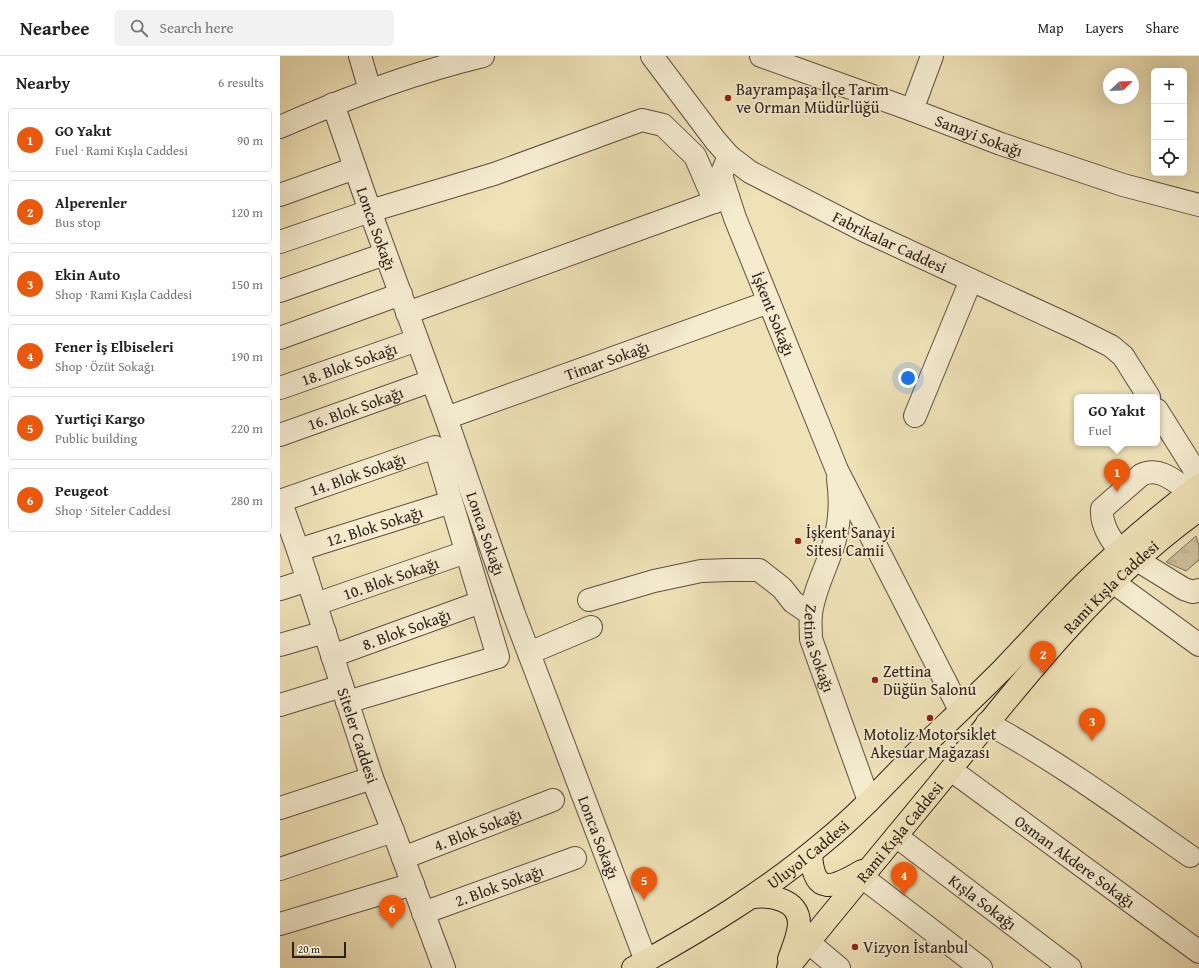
<!DOCTYPE html>
<html lang="en">
<head>
<meta charset="utf-8">
<style>
	body { margin:0; font-family:"Gentium Book Plus",serif; background:#f2f2f2; color:#202124 }
	.controls { position:absolute; right:12px; top:12px; display:grid; overflow:hidden; border-radius:6px; box-shadow:0 4px 16px #0002 }
	.controls button { width:36px; height:36px; display:grid; place-items:center; padding:0; border:0; border-bottom:1px solid #e0e0e0; background:#fff; color:#202124; font:20px sans-serif }
	.compass { position:absolute; left:823px; top:12px; width:36px; height:36px; border-radius:50%; background:#fff; box-shadow:0 4px 16px #0002; rotate:67deg }
	.scale { position:absolute; left:12px; bottom:10px; width:54px; box-sizing:border-box; padding-left:4px; border:2px solid #2c201a; border-top:0; font-size:11px; line-height:14px; white-space:nowrap; color:#2c201a; -webkit-text-stroke:3px #f5ecd0; paint-order:stroke }
	.you { position:absolute; left:628px; top:322px; width:14px; height:14px; margin:-10px; border:3px solid #fff; border-radius:50%; background:#1a73e8; box-shadow:0 0 0 6px #1a73e833 }
	.badge { display:grid; place-items:center; width:26px; height:26px; border-radius:50%; background:#ea580c; color:#fff; font-size:13px; font-weight:700 }
	.pin { position:absolute; translate:-50% -33px; filter:drop-shadow(0 1px 2px #0008) }
	.pin::after { content:''; position:absolute; top:21px; width:14px; height:12px; background:inherit; clip-path:polygon(0 0,100% 0,50% 100%) }
	.popup { position:absolute; left:794px; top:338px; width:86px; height:52px; box-sizing:border-box; display:grid; place-content:center; border-radius:6px; background:#fff; filter:drop-shadow(0 1px 3px #0005); font-size:13px; white-space:nowrap; color:#757577 }
	.popup b { font-size:15px; color:#202124 }
	.popup::after { content:''; position:absolute; left:50%; top:100%; margin-left:-8px; border:8px solid transparent; border-top-color:#fff }
	.list { margin:0; padding:0; list-style:none }
	h2 { display:flex; justify-content:space-between; align-items:center; height:52px; margin:0; padding:0 16px; font-size:17px }
	h2 small { font-size:13px; font-weight:400; color:#757577 }
	.list li { display:grid; grid-template-columns:26px 1fr auto; gap:12px; align-items:center; box-sizing:border-box; height:64px; margin:0 8px 8px; padding:0 8px; border:1px solid #e0e0e0; border-radius:6px }
	.list b { display:block; font-size:15px; white-space:nowrap }
	.list p { margin:0; font-size:13px; white-space:nowrap; color:#757577 }
	.list em { font-size:13px; font-style:normal; color:#757577 }
	.icon { flex:none; width:22px; height:22px; fill:none; stroke:currentColor; stroke-width:2; stroke-linecap:round; stroke-linejoin:round }
	.map { position:relative; flex:none; width:919px; height:912px; overflow:hidden }
	header { display:flex; align-items:center; gap:24px; box-sizing:border-box; height:56px; padding:0 20px; background:#fff; border-bottom:1px solid #e0e0e0 }
	header strong { font-size:19px }
	nav { display:flex; gap:22px; margin-inline-start:auto; font-size:14px }
	.search { width:280px; height:36px; background:#f2f2f2; display:flex; align-items:center; gap:10px; box-sizing:border-box; padding:0 14px; border-radius:6px; color:#757577; font-size:15px }
	main { display:flex }
	aside { flex:1; background:#fff }
	.map>svg:first-child { display:block }
	.grass { fill:url(#grass-tufts); stroke:#7d705b }
	.lines { fill:none; stroke-linecap:round; stroke-linejoin:round }
	.minor-casing { stroke:#5d5041; stroke-width:24 }
	.major-casing { stroke:#2c201a; stroke-width:24 }
	.minor { stroke:#f5ecd0; stroke-width:22 }
	.major { stroke:#efe2b7; stroke-width:22 }
	.poi-dot { fill:#8f2418; stroke:#f5ecd0; stroke-width:1.5 }
	.labels { text-anchor:middle; dominant-baseline:central; stroke-width:3.5; stroke-linejoin:round; paint-order:stroke }
	.poi-label { font-size:16px; fill:#2c201a; stroke:#f5ecd0; text-anchor:start }
	.street-label { font-size:16px; fill:#2c201a; stroke:#f5ecd0 }
</style>
</head>
<body>
<header>
<strong>Nearbee</strong>
<div class="search"><svg class="icon" aria-label="search" viewBox="0 0 24 24"><circle cx="10" cy="10" r="6"/><path d="M15 15l6 6"/></svg>Search here</div>
<nav><a>Map</a><a>Layers</a><a>Share</a></nav>
</header>
<main>
<aside>
<h2>Nearby<small>6 results</small></h2>
<ul class="list">
<li><span class="badge">1</span><div><b>GO Yakıt</b><p>Fuel · Rami Kışla Caddesi</p></div><em>90 m</em></li>
<li><span class="badge">2</span><div><b>Alperenler</b><p>Bus stop</p></div><em>120 m</em></li>
<li><span class="badge">3</span><div><b>Ekin Auto</b><p>Shop · Rami Kışla Caddesi</p></div><em>150 m</em></li>
<li><span class="badge">4</span><div><b>Fener İş Elbiseleri</b><p>Shop · Özüt Sokağı</p></div><em>190 m</em></li>
<li><span class="badge">5</span><div><b>Yurtiçi Kargo</b><p>Public building</p></div><em>220 m</em></li>
<li><span class="badge">6</span><div><b>Peugeot</b><p>Shop · Siteler Caddesi</p></div><em>280 m</em></li>
</ul>
</aside>
<div class="map">
<svg width="919" height="912" viewBox="0 0 919 912">
	<defs>
		<pattern id="grass-tufts" width="24" height="20" patternUnits="userSpaceOnUse"><rect width="24" height="20" fill="#cec19c"/><path d="M3 7l-1-3M5 7V3M7 7l1-3M15 17l-1-3M17 17v-4M19 17l1-3" fill="none" stroke="#b1a686"/></pattern>
	</defs>
	<rect width="100%" height="100%" fill="#efe2b7"/>
	<filter id="stains"><feTurbulence type="fractalNoise" baseFrequency=".005" numOctaves="4"/><feColorMatrix values="0 0 0 0 .2 0 0 0 0 .09 0 0 0 0 .02 0 0 0 .5 -.17"/></filter>
	<radialGradient id="worn" r=".72"><stop offset=".6" stop-color="#630" stop-opacity="0"/><stop offset="1" stop-color="#630" stop-opacity=".3"/></radialGradient>
	<!-- grass -->
	<polygon class="grass" points="916,480 919,490 919,504 906,515 886,506"/>
	<g class="lines">
		<defs>
			<g id="minor">
				<polyline points="80,0 90,34"/>
				<path id="s1" d="M372,0l63,84 14,16 21,16 113,58 214,99 34,17 12,10 26,41"/>
				<path id="s2" d="M481,0l151,54 89,34 122,41 76,20"/>
				<path id="s3" d="M53,48l37,107 76,207 68,196 132,347"/>
				<polyline points="632,54 652,0"/>
				<path d="M0,71c66,-29 132,-54 203,-71"/>
				<path id="s4" d="M449,100l-8,19 14,43 102,252 123,240"/>
				<polyline points="0,139 75,112"/>
				<polyline points="0,186 90,155 214,118 362,64 383,69 415,100 435,146"/>
				<polyline points="0,235 105,198"/>
				<polyline points="127,257 448,141"/>
				<polyline points="0,282 121,238"/>
				<path id="s5" d="M0,332l137,-48"/>
				<polyline points="877,354 919,421"/>
				<polyline points="635,360 691,224"/>
				<path id="s6" d="M166,362l323,-116"/>
				<path id="s7" d="M0,379l151,-54"/>
				<path id="s8" d="M558,423c3,21 2,43 -4,64 -7,24 -20,46 -23,71 -1,8 0,17 0,25l58,162"/>
				<path id="s9" d="M0,444l18,50 74,228 21,53 51,137"/>
				<path id="s10" d="M0,445l155,-54 63,210 -151,45"/>
				<path id="s11" d="M18,494l153,-48"/>
				<path d="M839,494c-9,-12 -18,-25 -17,-41l39,-34c18,-9 34,6 49,17"/>
				<polyline points="857,504 904,533 913,536 919,534"/>
				<polyline points="833,526 919,589"/>
				<polyline points="0,533 28,524"/>
				<polyline points="309,544 374,525 421,515 449,514 479,514 502,532 513,546 531,558"/>
				<path id="s12" d="M36,548l150,-52"/>
				<polyline points="0,589 45,576"/>
				<polyline points="249,597 311,571"/>
				<path id="s13" d="M52,600l149,-54"/>
				<polyline points="0,649 62,630"/>
				<path d="M707,667c72,39 137,87 203,133"/>
				<path id="s14" d="M671,714l248,182"/>
				<polyline points="0,752 92,722"/>
				<path id="s15" d="M616,780l174,132"/>
				<path id="s16" d="M123,802l150,-58"/>
				<polyline points="0,813 113,775"/>
				<polyline points="582,821 701,912"/>
				<path id="s17" d="M143,857l152,-55"/>
				<polyline points="0,868 133,828"/>
				<polyline points="528,886 559,912"/>
			</g>
			<g id="major">
				<path d="M531,797c2,44 22,35 51,18"/>
				<path d="M473,841c17,-2 46,2 46,26 0,11 -6,25 -10,36"/>
				<path id="s18" d="M353,912c67,-37 132,-76 191,-126 32,-26 60,-56 89,-86 30,-29 60,-57 89,-86 29,-30 56,-61 86,-90 35,-34 72,-65 111,-95"/>
				<path id="s19" d="M508,912c53,-67 109,-132 163,-199 76,-95 148,-187 248,-259"/>
			</g>
		</defs>
		<!-- minor casing -->
		<use href="#minor" class="minor-casing"/>
		<!-- major casing -->
		<use href="#major" class="major-casing"/>
		<!-- minor -->
		<use href="#minor" class="minor"/>
		<!-- major -->
		<use href="#major" class="major"/>
	</g>
	<!-- markers -->
	<g class="poi-dot">
		<circle cx="448" cy="42" r="4"/>
		<circle cx="518" cy="485" r="4"/>
		<circle cx="595" cy="624" r="4"/>
		<circle cx="650" cy="662" r="4"/>
		<circle cx="575" cy="891" r="4"/>
	</g>
	<g class="labels">
		<!-- poi labels -->
		<g class="poi-label">
			<text x="456" y="33">Bayrampaşa İlçe Tarım<tspan x="456" dy="18">ve Orman Müdürlüğü</tspan></text>
			<text x="526" y="476">İşkent Sanayi<tspan x="526" dy="18">Sitesi Camii</tspan></text>
			<text x="603" y="615">Zettina<tspan x="603" dy="18">Düğün Salonu</tspan></text>
			<text x="650" y="678" text-anchor="middle">Motoliz Motorsiklet<tspan x="650" dy="18">Akesuar Mağazası</tspan></text>
			<text x="583" y="891">Vizyon İstanbul</text>
		</g>
		<!-- street labels -->
		<g class="street-label">
			<text stroke="none"><textPath href="#s2" startOffset="232">Sanayi Sokağı</textPath></text>
			<text stroke="none"><textPath href="#s3" startOffset="132">Lonca Sokağı</textPath></text>
			<text stroke="none"><textPath href="#s1" startOffset="309">Fabrikalar Caddesi</textPath></text>
			<text stroke="none"><textPath href="#s4" startOffset="169">İşkent Sokağı</textPath></text>
			<text stroke="none"><textPath href="#s6" startOffset="171">Timar Sokağı</textPath></text>
			<text stroke="none"><textPath href="#s5" startOffset="73">18. Blok Sokağı</textPath></text>
			<text stroke="none"><textPath href="#s7" startOffset="80">16. Blok Sokağı</textPath></text>
			<text stroke="none"><textPath href="#s10" startOffset="82">14. Blok Sokağı</textPath></text>
			<text stroke="none"><textPath href="#s11" startOffset="80">12. Blok Sokağı</textPath></text>
			<text stroke="none"><textPath href="#s3" startOffset="456">Lonca Sokağı</textPath></text>
			<text stroke="none"><textPath href="#s12" startOffset="79">10. Blok Sokağı</textPath></text>
			<text stroke="none"><textPath href="#s19" startOffset="500">Rami Kışla Caddesi</textPath></text>
			<text stroke="none"><textPath href="#s13" startOffset="79">8. Blok Sokağı</textPath></text>
			<text stroke="none"><textPath href="#s8" startOffset="175">Zetina Sokağı</textPath></text>
			<text stroke="none"><textPath href="#s9" startOffset="248">Siteler Caddesi</textPath></text>
			<text stroke="none"><textPath href="#s16" startOffset="80">4. Blok Sokağı</textPath></text>
			<text stroke="none"><textPath href="#s19" startOffset="176">Rami Kışla Caddesi</textPath></text>
			<text stroke="none"><textPath href="#s3" startOffset="780">Lonca Sokağı</textPath></text>
			<text stroke="none"><textPath href="#s18" startOffset="209">Uluyol Caddesi</textPath></text>
			<text stroke="none"><textPath href="#s14" startOffset="154">Osman Akdere Sokağı</textPath></text>
			<text stroke="none"><textPath href="#s17" startOffset="81">2. Blok Sokağı</textPath></text>
			<text stroke="none"><textPath href="#s15" startOffset="109">Kışla Sokağı</textPath></text>
		</g>
	</g>
	<rect width="100%" height="100%" filter="url(#stains)"/>
	<rect width="100%" height="100%" fill="url(#worn)"/>
</svg>
<div class="controls">
<button>+</button>
<button>−</button>
<button><svg class="icon" aria-label="locate" viewBox="0 0 24 24"><circle cx="12" cy="12" r="6"/><path d="M12 2v4M12 18v4M2 12h4M18 12h4"/></svg></button>
</div>
<svg class="compass" viewBox="-18 -18 36 36"><path d="M0-13l5 13h-10z" fill="#e53935"/><path d="M0 13l5-13h-10z" fill="#757577"/></svg>
<div class="scale">20 m</div>
<div class="you"></div>
<div class="pin badge" style="left:837px;top:436px">1</div>
<div class="popup"><b>GO Yakıt</b>Fuel</div>
<div class="pin badge" style="left:763px;top:618px">2</div>
<div class="pin badge" style="left:812px;top:685px">3</div>
<div class="pin badge" style="left:624px;top:839px">4</div>
<div class="pin badge" style="left:364px;top:844px">5</div>
<div class="pin badge" style="left:112px;top:872px">6</div>
</div>
</main>
</body>
</html>
